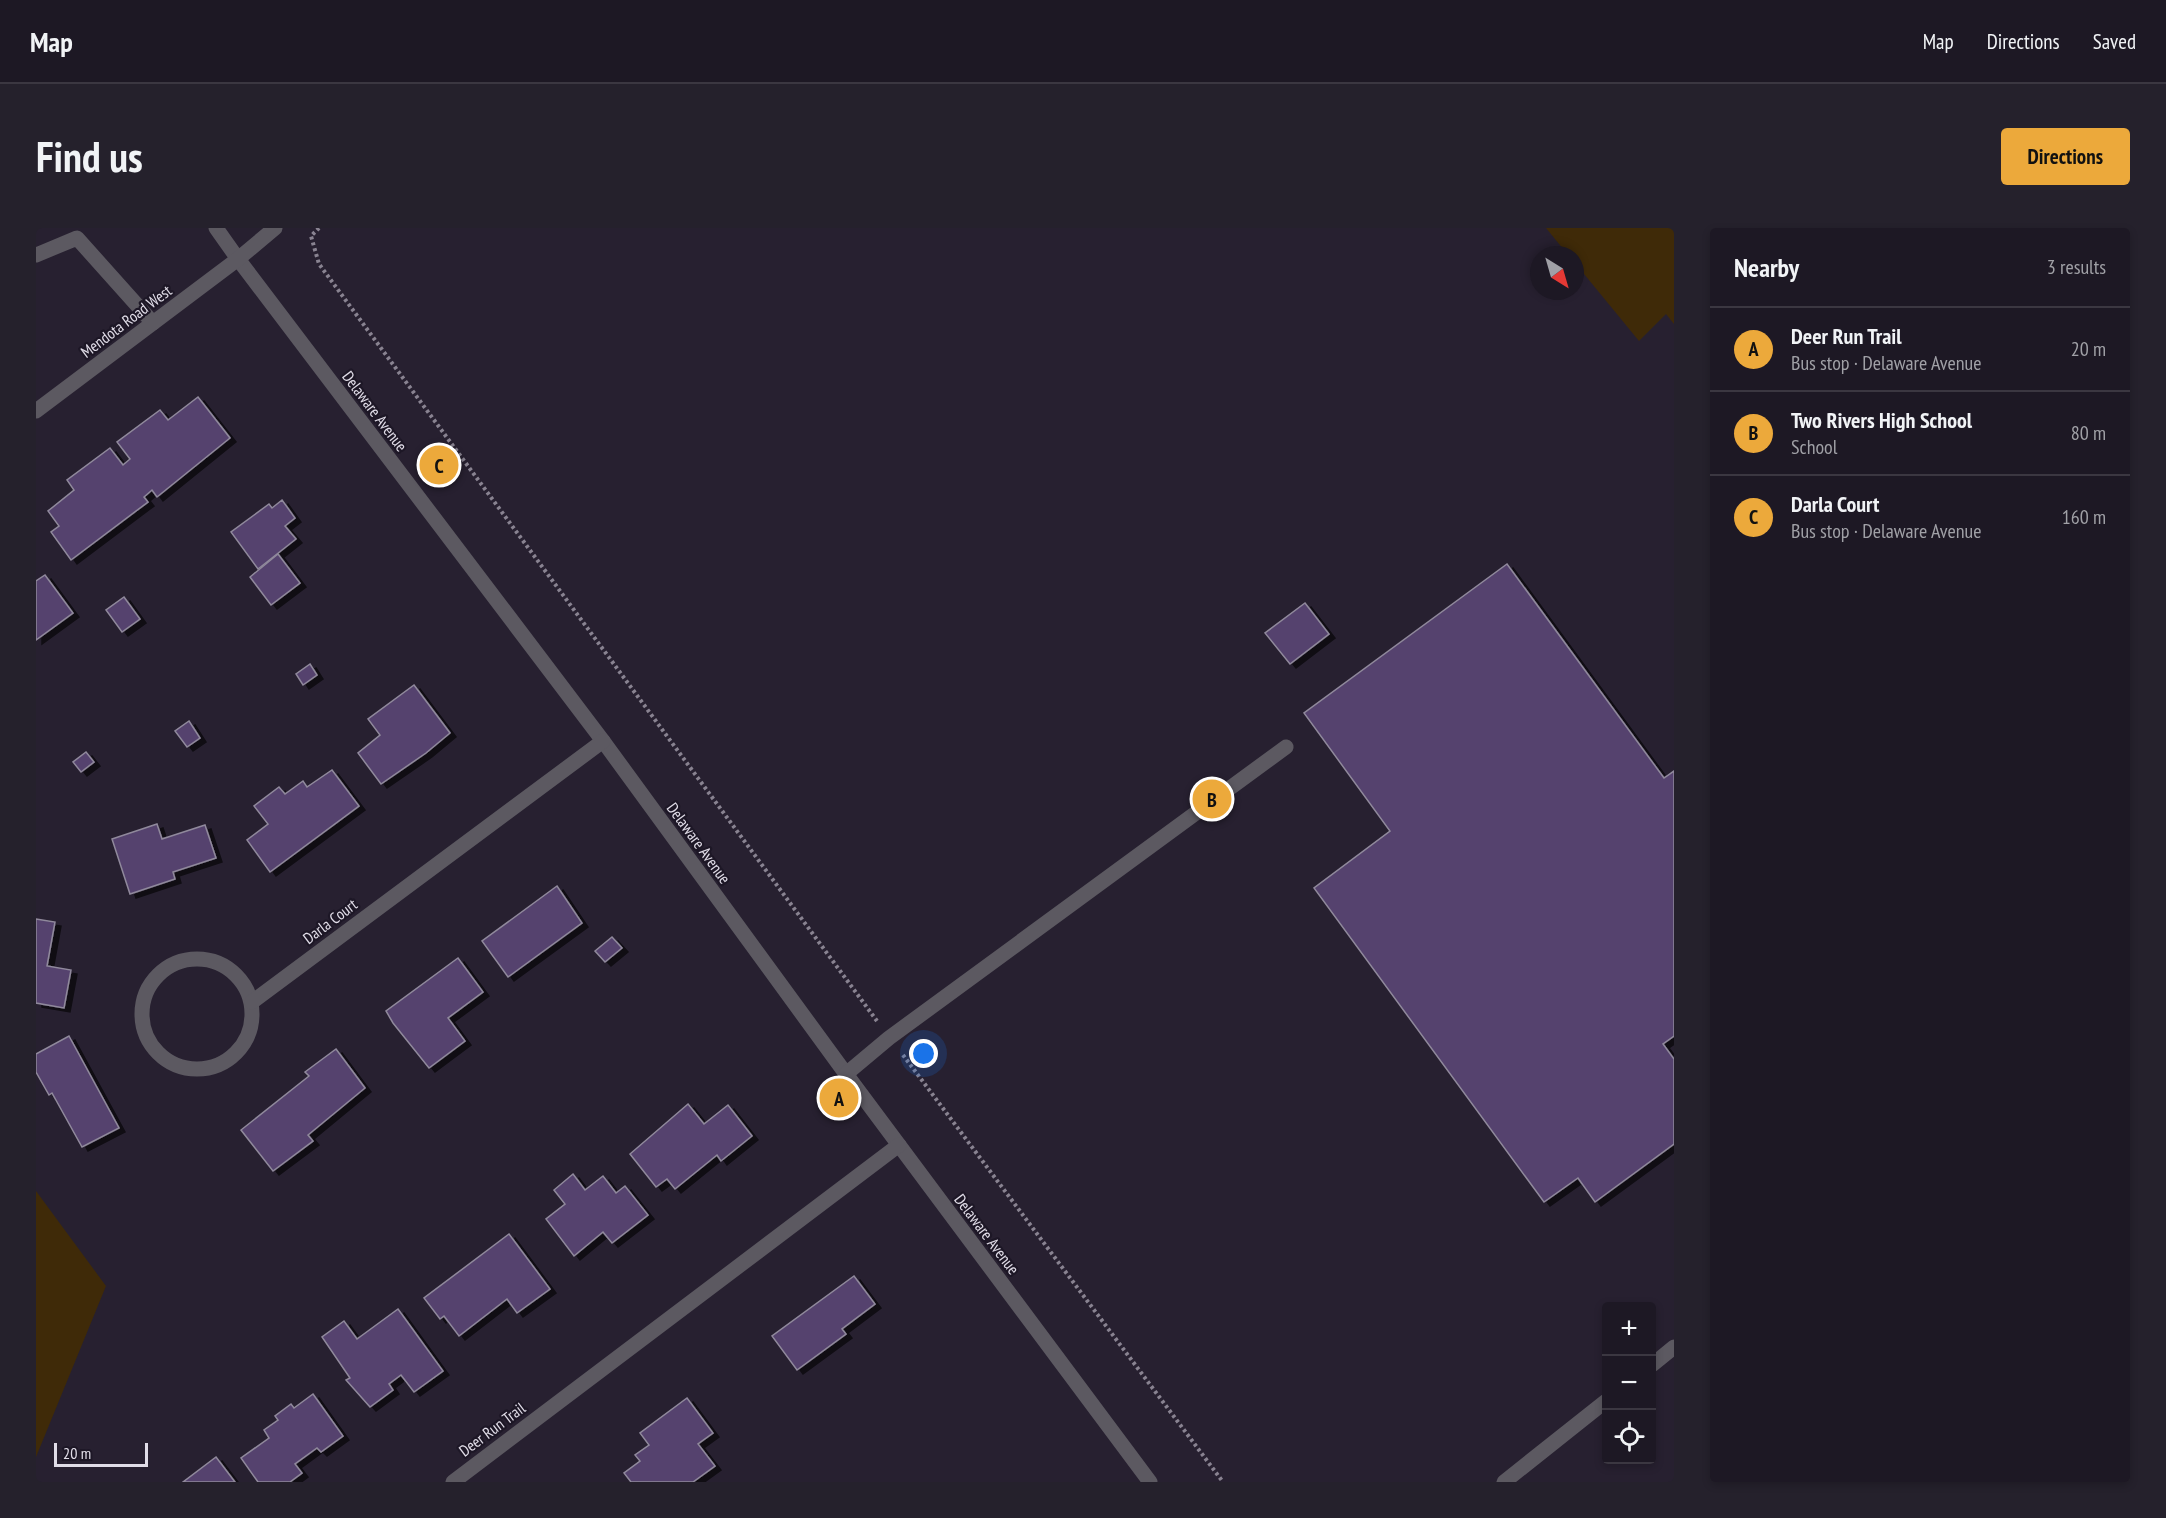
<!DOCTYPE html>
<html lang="en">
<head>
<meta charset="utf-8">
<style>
	body { margin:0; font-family:"PT Sans Narrow",sans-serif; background:#25212c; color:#f1f3f6 }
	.controls { position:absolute; right:18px; bottom:18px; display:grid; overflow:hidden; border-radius:6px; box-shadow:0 3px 9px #0003 }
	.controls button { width:54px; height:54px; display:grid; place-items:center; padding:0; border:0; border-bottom:2px solid #3b3741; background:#1d1824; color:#f1f3f6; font:30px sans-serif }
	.compass { position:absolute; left:1494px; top:18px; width:54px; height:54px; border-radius:50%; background:#1d1824; box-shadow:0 3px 9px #0003; rotate:143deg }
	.scale { position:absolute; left:18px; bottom:15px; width:94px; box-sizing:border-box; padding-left:6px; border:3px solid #e1dde8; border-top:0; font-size:16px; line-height:21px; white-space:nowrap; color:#e1dde8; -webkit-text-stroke:4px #1d1726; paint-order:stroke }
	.you { position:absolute; left:888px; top:826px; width:21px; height:21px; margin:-15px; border:4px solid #fff; border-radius:50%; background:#1a73e8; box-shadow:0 0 0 9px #1a73e833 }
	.badge { display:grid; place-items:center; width:39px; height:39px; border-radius:50%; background:#eca93b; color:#111; font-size:20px; font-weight:700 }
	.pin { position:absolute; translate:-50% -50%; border:3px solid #fff; box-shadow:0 2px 6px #0006 }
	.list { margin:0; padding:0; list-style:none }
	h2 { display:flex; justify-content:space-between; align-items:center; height:78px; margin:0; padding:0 24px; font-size:26px }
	h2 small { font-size:20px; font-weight:400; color:#a0a0a6 }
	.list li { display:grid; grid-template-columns:39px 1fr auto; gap:18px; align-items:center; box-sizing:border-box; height:84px; padding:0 24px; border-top:2px solid #3b3741 }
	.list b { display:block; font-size:22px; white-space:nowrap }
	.list p { margin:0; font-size:20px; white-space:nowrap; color:#a0a0a6 }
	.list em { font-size:20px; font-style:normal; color:#a0a0a6 }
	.icon { flex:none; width:33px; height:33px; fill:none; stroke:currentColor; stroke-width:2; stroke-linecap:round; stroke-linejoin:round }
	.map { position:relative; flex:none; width:1638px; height:1254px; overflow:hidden; border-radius:6px }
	header { display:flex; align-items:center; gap:36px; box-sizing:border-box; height:84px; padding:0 30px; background:#1d1824; border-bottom:2px solid #3b3741 }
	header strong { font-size:28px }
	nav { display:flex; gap:33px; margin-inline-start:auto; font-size:21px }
	.intro { display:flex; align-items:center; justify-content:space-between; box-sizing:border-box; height:144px; padding:0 36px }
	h1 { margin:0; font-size:42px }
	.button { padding:15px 27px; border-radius:6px; background:#eca93b; color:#111; font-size:21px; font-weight:700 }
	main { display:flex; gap:36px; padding:0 36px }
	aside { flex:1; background:#1d1824; border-radius:6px; box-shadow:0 3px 9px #0003 }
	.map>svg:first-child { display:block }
	.green { fill:#3f2a08 }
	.building { fill:#55436e; stroke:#90899c; stroke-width:1.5; filter:url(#shadow) }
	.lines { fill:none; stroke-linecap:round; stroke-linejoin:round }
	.path { stroke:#898391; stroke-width:4; stroke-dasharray:3 3; stroke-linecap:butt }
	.minor { stroke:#5c5961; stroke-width:15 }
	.labels { text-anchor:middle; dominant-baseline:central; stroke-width:4.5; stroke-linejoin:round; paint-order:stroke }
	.street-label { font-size:16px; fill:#e1dde8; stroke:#1d1726 }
</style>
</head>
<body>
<header>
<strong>Map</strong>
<nav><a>Map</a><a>Directions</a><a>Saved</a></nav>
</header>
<div class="intro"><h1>Find us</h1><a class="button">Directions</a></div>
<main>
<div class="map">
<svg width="1638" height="1254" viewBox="0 0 1638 1254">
	<defs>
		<filter id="shadow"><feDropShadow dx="6" dy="4" stdDeviation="0" flood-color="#0009"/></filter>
	</defs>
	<rect width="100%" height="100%" fill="#272030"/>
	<!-- green -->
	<g class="green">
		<polygon points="1510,0 1638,0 1638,96 1630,86 1603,113 1539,35 1539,27 1532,27"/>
		<polygon points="0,963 70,1058 0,1229"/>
	</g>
	<!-- building -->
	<g class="building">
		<polygon points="162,169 194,210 121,269 116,262 108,269 112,274 35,332 15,304 23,298 12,283 38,262 31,252 74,220 87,237 94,231 81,214 124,182 132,192"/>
		<polygon points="246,272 259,290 249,298 260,311 222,341 195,304 233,276 236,280"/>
		<polygon points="242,326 264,355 235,377 214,349"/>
		<polygon points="1471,336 1628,550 1638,543 1638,808 1627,816 1638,831 1638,916 1559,974 1542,950 1508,974 1278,660 1354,603 1268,485"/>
		<polygon points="9,347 37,385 0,412 0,353"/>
		<polygon points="88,369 104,391 86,404 70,382"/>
		<polygon points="1269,375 1293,406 1254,436 1229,405"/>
		<polygon points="274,436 281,447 267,457 260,446"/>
		<polygon points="378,457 414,505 390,525 345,556 322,525 344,507 332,491"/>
		<polygon points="153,493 164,510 151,519 139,503"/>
		<polygon points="50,524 58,534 45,544 37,534"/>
		<polygon points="296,542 323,578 234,644 211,612 232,596 218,578 243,559 249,566 267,553 271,559"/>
		<polygon points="121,596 126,611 169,597 180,630 137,644 139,651 94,666 76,611"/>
		<polygon points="521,658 546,695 472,749 446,713"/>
		<polygon points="0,691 19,694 11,738 35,742 28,780 0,775"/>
		<polygon points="576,709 586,720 569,734 559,723"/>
		<polygon points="422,730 447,764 412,790 429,813 393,840 357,795 350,783"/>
		<polygon points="33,808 83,900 46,919 16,865 13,867 0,844 0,826"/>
		<polygon points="300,821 329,860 272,907 277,913 237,943 205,902 273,848 269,844"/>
		<polygon points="652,876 668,896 692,877 716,908 685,933 681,927 639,961 631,951 620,959 594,926"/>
		<polygon points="537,946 549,962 567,948 580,965 589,958 612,987 576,1015 567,1004 538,1028 510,991 529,976 518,962"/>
		<polygon points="473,1006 514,1061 481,1085 471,1071 423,1108 408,1088 404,1091 388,1070"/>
		<polygon points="818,1048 839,1076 806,1101 810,1106 761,1142 736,1108"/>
		<polygon points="362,1081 407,1143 378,1164 365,1147 353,1156 357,1162 334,1179 310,1152 314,1150 286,1109 308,1093 321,1111"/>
		<polygon points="277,1166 307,1208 285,1224 281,1220 259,1236 266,1245 254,1254 222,1254 205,1230 233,1210 228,1202 242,1192 239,1188 255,1176 258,1180"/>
		<polygon points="651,1170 677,1205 662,1216 679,1238 657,1254 595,1254 588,1245 604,1233 599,1227 613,1217 604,1205"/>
		<polygon points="180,1229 199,1254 147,1254"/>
	</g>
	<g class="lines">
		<!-- path -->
		<g class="path">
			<polyline points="283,0 275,8 283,36 841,793"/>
			<polyline points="867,827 1187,1254"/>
		</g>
		<!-- minor -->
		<g class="minor">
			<polyline points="180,0 202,31 567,513 810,846 1114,1254"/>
			<polyline points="0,27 41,10 117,95"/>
			<polyline points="0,183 202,31 239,0"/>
			<circle cx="161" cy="786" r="55"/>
			<polyline points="216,774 567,513"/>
			<polyline points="810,846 853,810 1250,519"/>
			<polyline points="1616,1137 1638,1119"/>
			<polyline points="417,1254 863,917"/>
			<polyline points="1468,1254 1570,1173"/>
		</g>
	</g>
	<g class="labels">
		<!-- street labels -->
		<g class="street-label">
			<text transform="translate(90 93) rotate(-37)">Mendota Road West</text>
			<text transform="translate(339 183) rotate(53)">Delaware Avenue</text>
			<text transform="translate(663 615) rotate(54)">Delaware Avenue</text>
			<text transform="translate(294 693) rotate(-37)">Darla Court</text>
			<text transform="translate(951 1006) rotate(53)">Delaware Avenue</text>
			<text transform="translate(456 1201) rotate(-37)">Deer Run Trail</text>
		</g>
	</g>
</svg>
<div class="controls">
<button>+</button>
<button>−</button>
<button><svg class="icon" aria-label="locate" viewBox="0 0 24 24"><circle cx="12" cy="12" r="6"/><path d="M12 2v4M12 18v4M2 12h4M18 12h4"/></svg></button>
</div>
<svg class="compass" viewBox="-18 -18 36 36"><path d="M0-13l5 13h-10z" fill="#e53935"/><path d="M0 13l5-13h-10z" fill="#a0a0a6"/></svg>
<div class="scale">20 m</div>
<div class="you"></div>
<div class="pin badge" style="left:803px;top:870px">A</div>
<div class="pin badge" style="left:1176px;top:571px">B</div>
<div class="pin badge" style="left:403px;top:237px">C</div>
</div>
<aside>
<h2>Nearby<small>3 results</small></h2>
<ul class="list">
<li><span class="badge">A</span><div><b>Deer Run Trail</b><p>Bus stop · Delaware Avenue</p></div><em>20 m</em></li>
<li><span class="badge">B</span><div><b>Two Rivers High School</b><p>School</p></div><em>80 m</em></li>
<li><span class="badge">C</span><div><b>Darla Court</b><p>Bus stop · Delaware Avenue</p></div><em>160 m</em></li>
</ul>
</aside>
</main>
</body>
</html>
